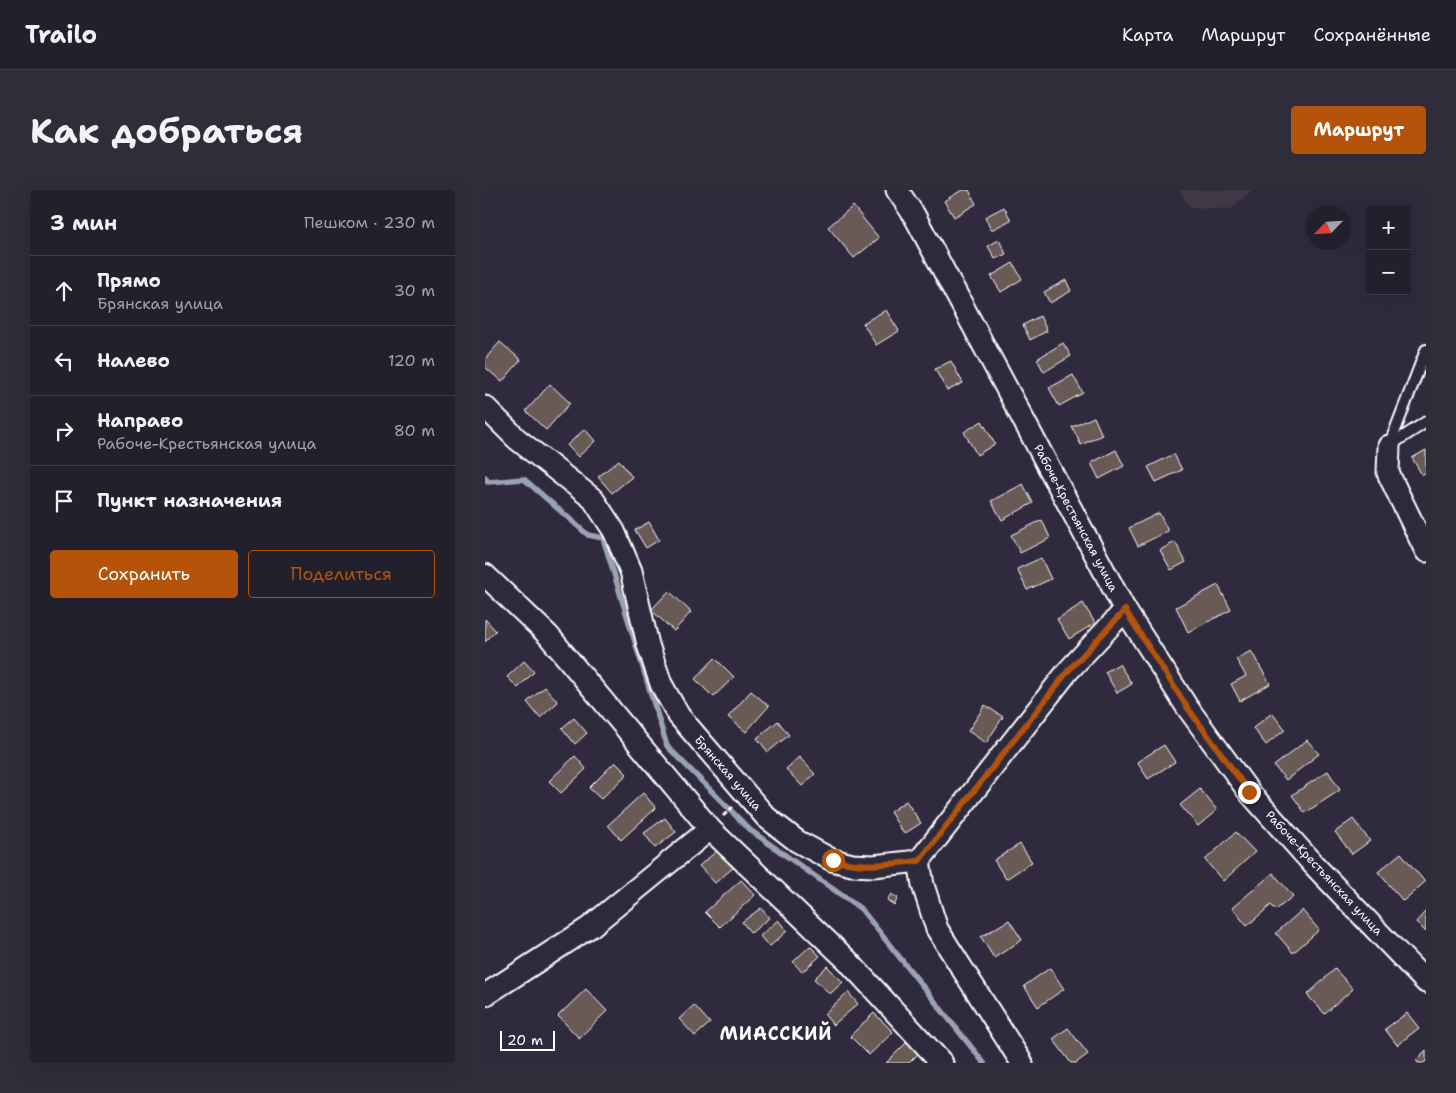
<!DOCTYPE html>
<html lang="ru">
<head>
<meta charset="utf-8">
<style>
	body { margin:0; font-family:"Shantell Sans",sans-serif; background:#2f2d3a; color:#f1f3f6 }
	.controls { position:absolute; right:15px; top:15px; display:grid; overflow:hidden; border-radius:5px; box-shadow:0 5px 20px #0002 }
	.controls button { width:45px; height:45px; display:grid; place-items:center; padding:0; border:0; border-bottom:1px solid #403e4a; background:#23202e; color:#f1f3f6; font:25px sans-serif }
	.compass { position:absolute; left:821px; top:15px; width:45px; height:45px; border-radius:50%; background:#23202e; box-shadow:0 5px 20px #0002; rotate:245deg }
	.scale { position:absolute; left:15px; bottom:12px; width:55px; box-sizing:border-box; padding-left:5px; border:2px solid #fff; border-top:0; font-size:14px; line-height:18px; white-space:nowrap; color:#fff; -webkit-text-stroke:4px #2f2a3d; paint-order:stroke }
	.stop { position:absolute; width:15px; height:15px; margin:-11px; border:4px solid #b45309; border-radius:50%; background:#fff }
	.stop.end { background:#b45309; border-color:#fff; box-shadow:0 1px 5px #0008 }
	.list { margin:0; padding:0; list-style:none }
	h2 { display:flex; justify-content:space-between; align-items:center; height:65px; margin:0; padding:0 20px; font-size:21px }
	h2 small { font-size:16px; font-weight:400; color:#a3a3aa }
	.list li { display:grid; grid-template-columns:32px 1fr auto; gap:15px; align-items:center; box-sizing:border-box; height:70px; padding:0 20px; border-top:1px solid #403e4a }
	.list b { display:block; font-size:19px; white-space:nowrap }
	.list p { margin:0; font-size:16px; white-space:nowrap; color:#a3a3aa }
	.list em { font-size:16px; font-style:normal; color:#a3a3aa }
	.actions { display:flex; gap:10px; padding:15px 20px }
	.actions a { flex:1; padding:11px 0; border:1px solid #b45309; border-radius:5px; text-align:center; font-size:18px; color:#b45309 }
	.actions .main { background:#b45309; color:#fff }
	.icon { flex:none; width:28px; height:28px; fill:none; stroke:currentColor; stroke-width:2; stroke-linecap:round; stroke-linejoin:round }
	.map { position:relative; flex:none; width:941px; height:873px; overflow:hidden; border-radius:5px }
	header { display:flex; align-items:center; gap:30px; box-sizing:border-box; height:70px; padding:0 25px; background:#23202e; border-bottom:1px solid #403e4a }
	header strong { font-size:24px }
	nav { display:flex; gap:28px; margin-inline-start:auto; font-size:18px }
	.intro { display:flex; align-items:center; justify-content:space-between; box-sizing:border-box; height:120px; padding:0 30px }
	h1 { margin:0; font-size:35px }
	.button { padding:12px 22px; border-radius:5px; background:#b45309; color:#fff; font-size:18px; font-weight:700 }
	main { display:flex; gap:30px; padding:0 30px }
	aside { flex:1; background:#23202e; border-radius:5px; box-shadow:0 5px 20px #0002 }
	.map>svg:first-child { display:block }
	.built { fill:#403845 }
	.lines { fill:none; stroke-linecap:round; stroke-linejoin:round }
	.stream { stroke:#9ba2b3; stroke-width:5.5 }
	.building { fill:#695a57; stroke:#fff }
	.lane-casing { stroke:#fff; stroke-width:14 }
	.street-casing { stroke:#fff; stroke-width:25 }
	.path { stroke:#fff; stroke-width:3; stroke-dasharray:5 4; stroke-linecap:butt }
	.lane { stroke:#2f2a3d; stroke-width:10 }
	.street { stroke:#2f2a3d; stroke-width:21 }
	.route { stroke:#b45309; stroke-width:6 }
	.labels { text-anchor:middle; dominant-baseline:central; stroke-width:5; stroke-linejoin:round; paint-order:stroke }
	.street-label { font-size:12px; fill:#fff; stroke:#2f2a3d }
	.district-label { font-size:18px; font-weight:bold; letter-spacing:1px; fill:#fff; stroke:#2f2a3d }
</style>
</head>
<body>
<header>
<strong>Trailo</strong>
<nav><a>Карта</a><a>Маршрут</a><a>Сохранённые</a></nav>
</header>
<div class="intro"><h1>Как добраться</h1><a class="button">Маршрут</a></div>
<main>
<aside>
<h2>3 мин<small>Пешком · 230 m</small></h2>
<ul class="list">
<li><svg class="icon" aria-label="ahead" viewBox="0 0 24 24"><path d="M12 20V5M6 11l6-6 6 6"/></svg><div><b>Прямо</b><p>Брянская улица</p></div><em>30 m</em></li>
<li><svg class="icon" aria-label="left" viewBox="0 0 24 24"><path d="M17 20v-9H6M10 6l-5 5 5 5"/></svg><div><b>Налево</b></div><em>120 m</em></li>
<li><svg class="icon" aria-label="right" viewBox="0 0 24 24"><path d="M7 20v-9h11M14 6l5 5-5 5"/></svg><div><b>Направо</b><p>Рабоче-Крестьянская улица</p></div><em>80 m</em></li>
<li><svg class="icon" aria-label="arrive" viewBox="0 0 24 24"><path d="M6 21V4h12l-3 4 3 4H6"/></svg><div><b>Пункт назначения</b></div></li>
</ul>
<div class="actions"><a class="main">Сохранить</a><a>Поделиться</a></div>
</aside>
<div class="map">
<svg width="941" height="873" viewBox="0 0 941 873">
	<rect width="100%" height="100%" fill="#2f2a3d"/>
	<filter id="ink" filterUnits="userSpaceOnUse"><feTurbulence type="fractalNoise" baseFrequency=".02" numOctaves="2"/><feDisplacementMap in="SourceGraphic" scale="10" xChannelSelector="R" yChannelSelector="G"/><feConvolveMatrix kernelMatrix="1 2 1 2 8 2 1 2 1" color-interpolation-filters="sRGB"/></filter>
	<g filter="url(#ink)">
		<!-- built -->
		<polygon class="built" points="694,0 767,0 746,19 705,18"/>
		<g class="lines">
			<!-- stream -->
			<polyline class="stream" points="0,287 3,292 39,289 103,345 118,348 182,556 265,640 376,719 499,873"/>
		</g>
		<!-- building -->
		<g class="building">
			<polygon points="477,0 484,0 491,14 469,27 459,11"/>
			<polygon points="368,16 394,48 369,68 343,37"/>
			<polygon points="519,17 526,30 506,40 500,27"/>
			<polygon points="514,50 521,64 510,69 503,56"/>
			<polygon points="528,73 537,89 516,102 506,86"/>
			<polygon points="581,90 586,101 565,113 559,102"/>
			<polygon points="401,120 414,141 391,155 378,133"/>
			<polygon points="555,126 562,141 545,150 538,135"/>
			<polygon points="15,152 36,170 17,192 0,177 0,169"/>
			<polygon points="578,153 586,166 559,182 552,169"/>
			<polygon points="466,171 478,193 462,201 450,179"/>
			<polygon points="588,185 598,203 574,216 564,198"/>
			<polygon points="65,194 85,213 61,240 41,221"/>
			<polygon points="609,227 617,245 596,255 587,237"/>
			<polygon points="497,231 510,254 492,265 479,242"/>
			<polygon points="100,239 110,251 93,267 82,255"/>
			<polygon points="631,260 639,276 614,289 606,273"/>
			<polygon points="941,260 941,282 937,285 927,268"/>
			<polygon points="689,264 697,280 671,292 663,277"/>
			<polygon points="134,270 147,287 127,303 113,287"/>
			<polygon points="538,294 548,313 517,330 506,311"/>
			<polygon points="674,323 683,341 653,356 644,338"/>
			<polygon points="557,330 565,348 535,363 526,345"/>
			<polygon points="164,332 174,350 161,358 150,340"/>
			<polygon points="690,352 701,372 686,380 675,360"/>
			<polygon points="556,368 566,389 542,400 532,379"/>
			<polygon points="733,395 746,420 703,442 691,417"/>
			<polygon points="184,401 206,422 189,441 166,420"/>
			<polygon points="598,413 610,433 584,449 572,429"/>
			<polygon points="0,429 11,441 0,452"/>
			<polygon points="766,461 785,494 755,511 746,494 761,486 751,469"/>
			<polygon points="230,468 249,487 228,507 210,489"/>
			<polygon points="39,471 49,482 33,498 22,487"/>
			<polygon points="634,474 647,494 632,503 620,482"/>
			<polygon points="60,497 73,512 55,528 42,512"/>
			<polygon points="266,501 284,516 261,542 243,527"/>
			<polygon points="500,515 518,527 501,553 483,541"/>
			<polygon points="787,523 800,540 781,555 768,538"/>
			<polygon points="89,528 102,543 90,554 77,538"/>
			<polygon points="293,531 304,545 283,562 272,548"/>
			<polygon points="822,550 834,564 801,590 789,576"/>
			<polygon points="679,555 690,572 663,589 652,572"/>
			<polygon points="90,566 101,579 76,603 64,591"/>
			<polygon points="314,567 330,584 317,596 301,579"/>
			<polygon points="130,572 142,584 116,609 104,598"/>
			<polygon points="843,581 855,600 820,623 807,605"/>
			<polygon points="715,599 732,620 713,636 695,615"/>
			<polygon points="158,603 171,618 136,650 123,635"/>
			<polygon points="421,611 436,633 419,644 405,622"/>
			<polygon points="180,628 191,642 170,658 159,643"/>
			<polygon points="868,629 885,651 867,664 850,642"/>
			<polygon points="751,642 770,662 738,691 720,670"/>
			<polygon points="535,654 547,672 521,689 509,670"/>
			<polygon points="234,659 249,677 230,693 214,676"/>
			<polygon points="916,663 940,692 918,711 893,682"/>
			<polygon points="788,683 808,706 791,720 786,715 762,736 747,718"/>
			<polygon points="256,690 270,705 235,737 220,722"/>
			<polygon points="406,704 413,708 409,715 402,710"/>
			<polygon points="276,718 284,728 266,743 257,732"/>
			<polygon points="817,720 834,740 808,763 791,743"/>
			<polygon points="941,721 941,742 931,732"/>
			<polygon points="293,730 302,741 284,757 275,746"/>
			<polygon points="524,730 537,750 509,768 496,747"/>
			<polygon points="325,756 335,766 317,782 308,772"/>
			<polygon points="342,776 358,792 345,804 329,789"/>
			<polygon points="565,778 579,799 553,817 539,796"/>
			<polygon points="850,779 868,799 840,824 822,805"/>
			<polygon points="101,799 122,821 94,848 73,826"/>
			<polygon points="363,802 373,814 348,835 339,824"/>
			<polygon points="209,815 225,833 210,846 194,829"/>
			<polygon points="389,823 408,842 384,865 365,846"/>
			<polygon points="922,823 934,838 912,855 900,839"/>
			<polygon points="583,838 603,864 591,873 586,873 568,849"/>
			<polygon points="423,851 434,863 424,873 401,873"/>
			<polygon points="941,860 941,873 933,873 931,870"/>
		</g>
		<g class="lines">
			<defs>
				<g id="lane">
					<polyline points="904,256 941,160"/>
					<polyline points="904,256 941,232"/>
				</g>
				<g id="street">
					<polyline points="412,0 429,25 640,420 702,517 764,602 828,674 941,792"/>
					<polyline points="0,217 32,249 108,309 129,341 146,381 163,455 176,494 194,526 281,627 312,651 347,670 367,675 388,676 434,671 438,695 452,739 537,873"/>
					<polyline points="904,256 903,283 941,361"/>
					<polyline points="0,385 63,445 225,639 362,770 457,873"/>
					<polyline points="434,671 583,481 640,420"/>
					<polyline points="0,805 105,737 225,639"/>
				</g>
			</defs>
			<!-- lane casing -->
			<use href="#lane" class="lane-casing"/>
			<!-- street casing -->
			<use href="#street" class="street-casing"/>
			<!-- path -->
			<polyline class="path" points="238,626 248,617"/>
			<!-- lane -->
			<use href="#lane" class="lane"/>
			<!-- street -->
			<use href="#street" class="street"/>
		</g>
	</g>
	<g class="lines" filter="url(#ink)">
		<!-- route -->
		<path class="route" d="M348,670c29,8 56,4 86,1l149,-190 57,-61 62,97 62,85"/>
	</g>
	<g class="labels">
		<!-- street labels -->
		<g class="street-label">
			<text transform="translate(591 328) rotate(62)">Рабоче-Крестьянская улица</text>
			<text transform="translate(243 583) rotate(49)">Брянская улица</text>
			<text transform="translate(839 683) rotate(47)">Рабоче-Крестьянская улица</text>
		</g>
		<!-- district labels -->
		<g class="district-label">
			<text x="291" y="844">МИАССКИЙ</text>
		</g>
	</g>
</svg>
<div class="controls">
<button>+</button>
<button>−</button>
</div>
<svg class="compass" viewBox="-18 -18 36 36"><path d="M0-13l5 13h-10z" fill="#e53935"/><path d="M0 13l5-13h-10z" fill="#a3a3aa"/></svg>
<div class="scale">20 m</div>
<div class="stop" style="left:348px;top:670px"></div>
<div class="stop end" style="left:764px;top:602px"></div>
</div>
</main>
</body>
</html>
